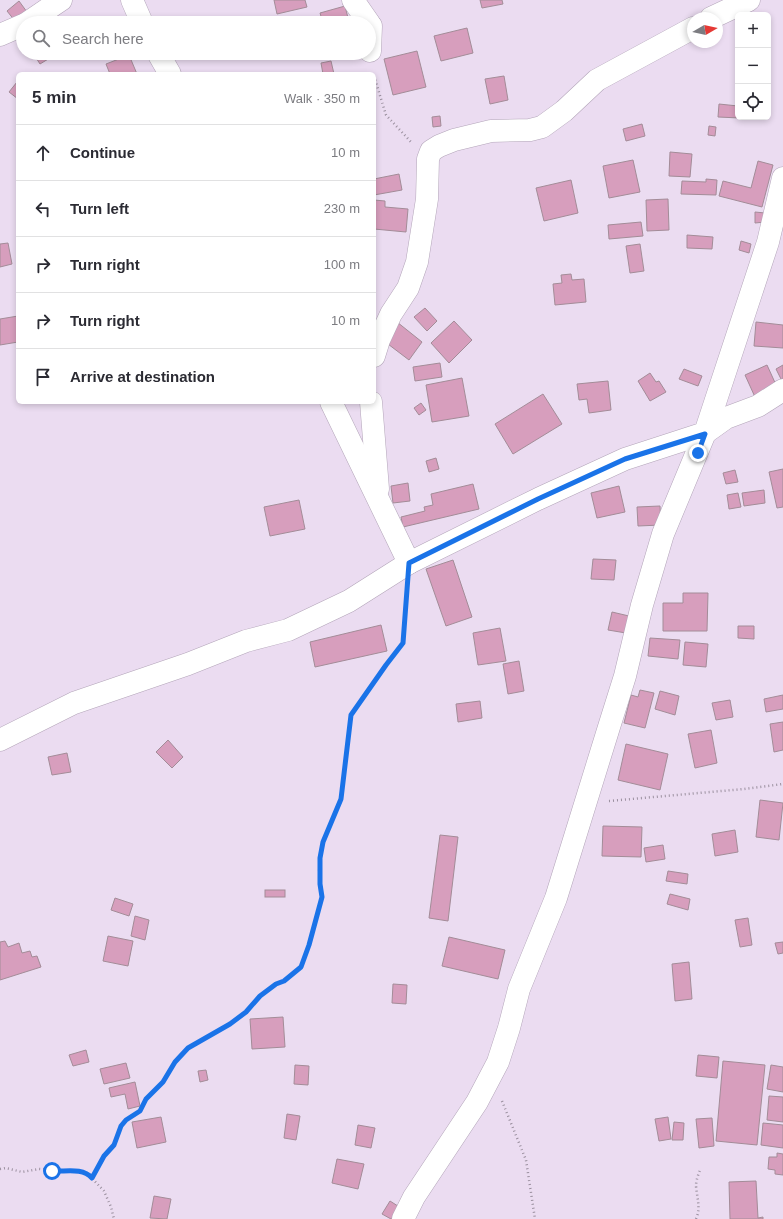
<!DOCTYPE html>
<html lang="en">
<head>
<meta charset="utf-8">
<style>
	body { margin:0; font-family:Helvetica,sans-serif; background:#f2f2f3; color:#2b2b33 }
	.controls { position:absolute; right:12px; top:12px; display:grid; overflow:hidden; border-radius:6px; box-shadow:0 2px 6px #0003 }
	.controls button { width:36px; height:36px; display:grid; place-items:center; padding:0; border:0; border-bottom:1px solid #e1e1e2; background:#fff; color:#2b2b33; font:20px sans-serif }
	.compass { position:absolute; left:687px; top:12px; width:36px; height:36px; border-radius:50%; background:#fff; box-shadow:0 2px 6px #0003; rotate:81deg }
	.stop { position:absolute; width:12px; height:12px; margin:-9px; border:3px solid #1a73e8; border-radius:50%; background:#fff }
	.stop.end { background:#1a73e8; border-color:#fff; box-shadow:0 1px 4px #0008 }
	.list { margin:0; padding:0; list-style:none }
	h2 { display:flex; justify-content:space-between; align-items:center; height:52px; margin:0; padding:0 16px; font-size:17px }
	h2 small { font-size:13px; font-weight:400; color:#7c7c81 }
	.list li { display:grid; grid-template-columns:26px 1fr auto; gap:12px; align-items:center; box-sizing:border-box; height:56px; padding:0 16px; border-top:1px solid #e1e1e2 }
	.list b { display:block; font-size:15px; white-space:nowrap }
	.list em { font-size:13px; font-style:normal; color:#7c7c81 }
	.icon { flex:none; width:22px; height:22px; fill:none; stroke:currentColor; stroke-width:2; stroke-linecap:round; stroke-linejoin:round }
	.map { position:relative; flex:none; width:783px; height:1219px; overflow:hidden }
	.search { position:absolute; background:#fff; box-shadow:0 2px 6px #0003; left:16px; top:16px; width:360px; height:44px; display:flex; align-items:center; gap:10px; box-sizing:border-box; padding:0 14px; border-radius:22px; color:#7c7c81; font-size:15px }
	.panel { position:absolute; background:#fff; box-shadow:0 2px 6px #0003; left:16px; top:72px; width:360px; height:332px; border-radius:6px }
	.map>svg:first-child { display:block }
	.building { fill:#d79ebd; stroke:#a38c98 }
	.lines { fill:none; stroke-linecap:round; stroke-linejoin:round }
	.minor-casing { stroke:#b3a5b9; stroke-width:23 }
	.path { stroke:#9b909f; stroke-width:2.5; stroke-dasharray:1 3; stroke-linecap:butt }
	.minor { stroke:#fff; stroke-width:22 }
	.route { stroke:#1a73e8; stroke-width:5 }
</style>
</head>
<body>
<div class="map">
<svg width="783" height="1219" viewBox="0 0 783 1219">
	<rect width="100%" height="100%" fill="#ebdcf1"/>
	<!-- building -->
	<g class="building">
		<polygon points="274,0 305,0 307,7 277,14"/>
		<polygon points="480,0 502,0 503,4 482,8"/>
		<polygon points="19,1 27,12 15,21 7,11"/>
		<polygon points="345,6 348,18 331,23 323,23 320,13"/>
		<polygon points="467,28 473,53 441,61 434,36"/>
		<polygon points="417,51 426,87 393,95 384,59"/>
		<polygon points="33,53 58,53 40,64"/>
		<polygon points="129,55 137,74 110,74 106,64"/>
		<polygon points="331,61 334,74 323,74 321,63"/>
		<polygon points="504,76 508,100 490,104 485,79"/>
		<polygon points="17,82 18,82 18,99 9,92"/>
		<polygon points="719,104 738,106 738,117 740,117 740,118 718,117"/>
		<polygon points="440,116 441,126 433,127 432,117"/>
		<polygon points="642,124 645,136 626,141 623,129"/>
		<polygon points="709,126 716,127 715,136 708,135"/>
		<polygon points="670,152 692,154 690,177 669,176"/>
		<polygon points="633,160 640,192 609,198 603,166"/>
		<polygon points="758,161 773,165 762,207 719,196 723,181 751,188"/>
		<polygon points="399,174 402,190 374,195 374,179"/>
		<polygon points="706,179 717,180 716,195 681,194 682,181 706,182"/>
		<polygon points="571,180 578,213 544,221 536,188"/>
		<polygon points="668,199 669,230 647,231 646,200"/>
		<polygon points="374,200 385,201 385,207 408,209 406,232 374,229"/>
		<polygon points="755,212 765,213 765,222 755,223"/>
		<polygon points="641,222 643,236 609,239 608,225"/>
		<polygon points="687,235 713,237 712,249 687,248"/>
		<polygon points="741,241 751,244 749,253 739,250"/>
		<polygon points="8,243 12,264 0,267 0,244"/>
		<polygon points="640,244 644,271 630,273 626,246"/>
		<polygon points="571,274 572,280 584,279 586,302 555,305 553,284 562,283 561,275"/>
		<polygon points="425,308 437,321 427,331 414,317"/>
		<polygon points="18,316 18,342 0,345 0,319"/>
		<polygon points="454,321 472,340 449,363 431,343"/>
		<polygon points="397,322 422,342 409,360 384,341"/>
		<polygon points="756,322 783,325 783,348 754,346"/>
		<polygon points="440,363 442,377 415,381 413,367"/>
		<polygon points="767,365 777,387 755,397 745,375"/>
		<polygon points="783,365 783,381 782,381 776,369"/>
		<polygon points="684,369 702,376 698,386 679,379"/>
		<polygon points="650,373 656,382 659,381 666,392 650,401 638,381"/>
		<polygon points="462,378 469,416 432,422 426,385"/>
		<polygon points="608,381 611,410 589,413 587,399 579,400 577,384"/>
		<polygon points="543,394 562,424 513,454 495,424"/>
		<polygon points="421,403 426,410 419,415 414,408"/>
		<polygon points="436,458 439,469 429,472 426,461"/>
		<polygon points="783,469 783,507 777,508 769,472"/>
		<polygon points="735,470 738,482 726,484 723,473"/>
		<polygon points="408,483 410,501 393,503 391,486"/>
		<polygon points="473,484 479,509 403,527 401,517 425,511 424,507 433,505 431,494"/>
		<polygon points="619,486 625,512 597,518 591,493"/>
		<polygon points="764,490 765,503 744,506 742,493"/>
		<polygon points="738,493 741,507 729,509 727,495"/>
		<polygon points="299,500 305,529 270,536 264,507"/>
		<polygon points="660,506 661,525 638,526 637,507"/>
		<polygon points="593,559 616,560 614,580 591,579"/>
		<polygon points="453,560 472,617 446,626 426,569"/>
		<polygon points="683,593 708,593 707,631 663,631 663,603 683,603"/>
		<polygon points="612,612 629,616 626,633 608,630"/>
		<polygon points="381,625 387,651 315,667 310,642"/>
		<polygon points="738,626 754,626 754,639 738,638"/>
		<polygon points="500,628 506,661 478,665 473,633"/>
		<polygon points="650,638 680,640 678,659 648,656"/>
		<polygon points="685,642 708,644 706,667 683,665"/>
		<polygon points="519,661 524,691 508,694 503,664"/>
		<polygon points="640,690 654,693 645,728 624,723 631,695 638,697"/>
		<polygon points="660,691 679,696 675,715 655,709"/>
		<polygon points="783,695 783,709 766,712 764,699"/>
		<polygon points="730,700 733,717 716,720 712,703"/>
		<polygon points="480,701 482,718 458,722 456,704"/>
		<polygon points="783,722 783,750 774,752 770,724"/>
		<polygon points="711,730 717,763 695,768 688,734"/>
		<polygon points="168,740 183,757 172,768 156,752"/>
		<polygon points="626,744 668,754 660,790 618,780"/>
		<polygon points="67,753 71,772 52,775 48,757"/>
		<polygon points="760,800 783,803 779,840 756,837"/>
		<polygon points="603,826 642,827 641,857 602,856"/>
		<polygon points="735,830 738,852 715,856 712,834"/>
		<polygon points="440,835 458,837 448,921 429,918"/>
		<polygon points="663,845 665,859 646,862 644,848"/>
		<polygon points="668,871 688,874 687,884 666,881"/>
		<rect x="265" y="890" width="20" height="7"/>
		<polygon points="670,894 690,899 688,910 667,904"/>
		<polygon points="115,898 133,904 129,916 111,910"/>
		<polygon points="135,916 149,920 145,940 131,936"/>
		<polygon points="748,918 752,945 740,947 735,920"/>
		<polygon points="108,936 133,941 128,966 103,961"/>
		<polygon points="449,937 505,950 498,979 442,966"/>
		<polygon points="5,941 8,947 19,943 22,953 30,951 32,957 37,956 41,967 0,980 0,942"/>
		<polygon points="783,942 783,953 778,954 775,943"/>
		<polygon points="689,962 692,999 675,1001 672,964"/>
		<polygon points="393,984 407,985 406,1004 392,1003"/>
		<polygon points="283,1017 285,1047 252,1049 250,1019"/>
		<polygon points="86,1050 89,1062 73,1066 69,1055"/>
		<polygon points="698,1055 719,1057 717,1078 696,1076"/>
		<polygon points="723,1061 765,1065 757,1145 716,1141"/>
		<polygon points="126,1063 130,1078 104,1084 100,1069"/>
		<polygon points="295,1065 309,1066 308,1085 294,1084"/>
		<polygon points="771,1065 783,1067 783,1092 767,1089"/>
		<polygon points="206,1070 208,1080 200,1082 198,1071"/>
		<polygon points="135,1082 140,1106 128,1109 125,1094 111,1097 109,1088"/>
		<polygon points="769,1096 783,1097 783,1122 767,1120"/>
		<polygon points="287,1114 300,1116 296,1140 284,1138"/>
		<polygon points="161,1117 166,1142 137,1148 132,1122"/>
		<polygon points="668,1117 671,1139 659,1141 655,1119"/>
		<polygon points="712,1118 714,1146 699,1148 696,1119"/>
		<polygon points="674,1122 684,1123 683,1140 672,1140"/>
		<polygon points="763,1123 783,1125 783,1148 761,1145"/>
		<polygon points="358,1125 375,1128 371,1148 355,1145"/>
		<polygon points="777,1153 783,1154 783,1175 775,1174 775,1170 768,1169 769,1157 777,1157"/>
		<polygon points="337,1159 364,1164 358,1189 332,1183"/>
		<polygon points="756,1181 758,1218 763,1217 763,1219 730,1219 729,1182"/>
		<polygon points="154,1196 171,1199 167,1219 150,1218"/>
		<polygon points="390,1201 401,1208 395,1219 391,1219 382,1214"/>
	</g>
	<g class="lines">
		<defs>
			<g id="minor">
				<polyline points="132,0 142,23"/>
				<polyline points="353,0 369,23"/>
				<polyline points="711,18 749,0"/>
				<polyline points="27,23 61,0"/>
				<polyline points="369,24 371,26 370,51"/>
				<polyline points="0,35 23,25"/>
				<polyline points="158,53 170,74"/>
				<polyline points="374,356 379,340 391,314 408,288 417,262 427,199 428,159 431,151 439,146 454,140 491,131 530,130 542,127 564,111 597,80 693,28"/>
				<polyline points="331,402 409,563"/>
				<polyline points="371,402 378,489"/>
				<polyline points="0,740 74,703 188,664 246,641 288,630 349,601 409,563 538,499 625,459 705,433 768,242 783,178"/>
				<polyline points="403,1219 414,1197 477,1102 498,1062 509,1028 519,989 556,898 609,727 625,676 642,605 663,534 705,433 726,418 758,406 783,390"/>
			</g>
		</defs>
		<!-- minor casing -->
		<use href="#minor" class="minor-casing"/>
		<!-- path -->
		<g class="path">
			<polyline points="374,76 386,115 411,142"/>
			<polyline points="609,801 744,789 783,784"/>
			<polyline points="502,1101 526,1160 535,1219"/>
			<polyline points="0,1169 6,1168 22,1172 39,1169 64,1171 78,1171 87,1173 104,1191 111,1207 114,1219"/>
			<polyline points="92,1178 105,1156 114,1145 121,1126 127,1120 140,1111 146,1099 163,1082 175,1062 188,1048 231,1024 246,1012 260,996 277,984 284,981 301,967 309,945 322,897 319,869 320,858 323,841 341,799 351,715 386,665 403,643 407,591"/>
			<path d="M696,1219c5,-11 1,-21 0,-33 0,-5 2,-11 4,-16"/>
		</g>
		<!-- minor -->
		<use href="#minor" class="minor"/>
	</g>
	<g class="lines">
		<!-- route -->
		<path class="route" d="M52,1171c13,1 30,-4 40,7l12,-22 10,-11 7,-19 5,-6 14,-9 6,-12 17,-17 12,-20 13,-14 42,-24 16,-12 14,-16 16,-12 8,-3 17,-14 8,-22 13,-48 -2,-13v-26l3,-16 18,-43 10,-84 35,-50 17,-22 6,-80 129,-64 87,-40 80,-25 -7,19"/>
	</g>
</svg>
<div class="controls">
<button>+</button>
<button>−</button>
<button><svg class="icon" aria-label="locate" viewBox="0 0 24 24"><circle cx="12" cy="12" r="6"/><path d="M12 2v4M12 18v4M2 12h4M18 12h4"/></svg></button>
</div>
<svg class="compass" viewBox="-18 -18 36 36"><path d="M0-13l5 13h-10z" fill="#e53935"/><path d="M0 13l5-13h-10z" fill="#7c7c81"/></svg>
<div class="stop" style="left:52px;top:1171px"></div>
<div class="stop end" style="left:698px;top:453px"></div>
<div class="search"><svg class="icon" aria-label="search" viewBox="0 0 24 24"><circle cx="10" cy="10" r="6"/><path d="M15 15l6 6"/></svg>Search here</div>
<section class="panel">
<h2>5 min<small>Walk · 350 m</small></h2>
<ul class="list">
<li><svg class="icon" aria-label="ahead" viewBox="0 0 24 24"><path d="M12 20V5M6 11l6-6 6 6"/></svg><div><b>Continue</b></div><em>10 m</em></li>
<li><svg class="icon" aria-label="left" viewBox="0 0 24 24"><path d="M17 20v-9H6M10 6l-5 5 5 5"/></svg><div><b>Turn left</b></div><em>230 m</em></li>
<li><svg class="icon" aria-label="right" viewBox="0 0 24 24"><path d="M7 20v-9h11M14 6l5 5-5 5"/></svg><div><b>Turn right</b></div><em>100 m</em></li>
<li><svg class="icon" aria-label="right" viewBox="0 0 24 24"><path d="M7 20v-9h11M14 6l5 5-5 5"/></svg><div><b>Turn right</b></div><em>10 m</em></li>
<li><svg class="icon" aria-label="arrive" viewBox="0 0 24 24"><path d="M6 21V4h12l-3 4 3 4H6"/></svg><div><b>Arrive at destination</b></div></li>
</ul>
</section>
</div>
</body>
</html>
